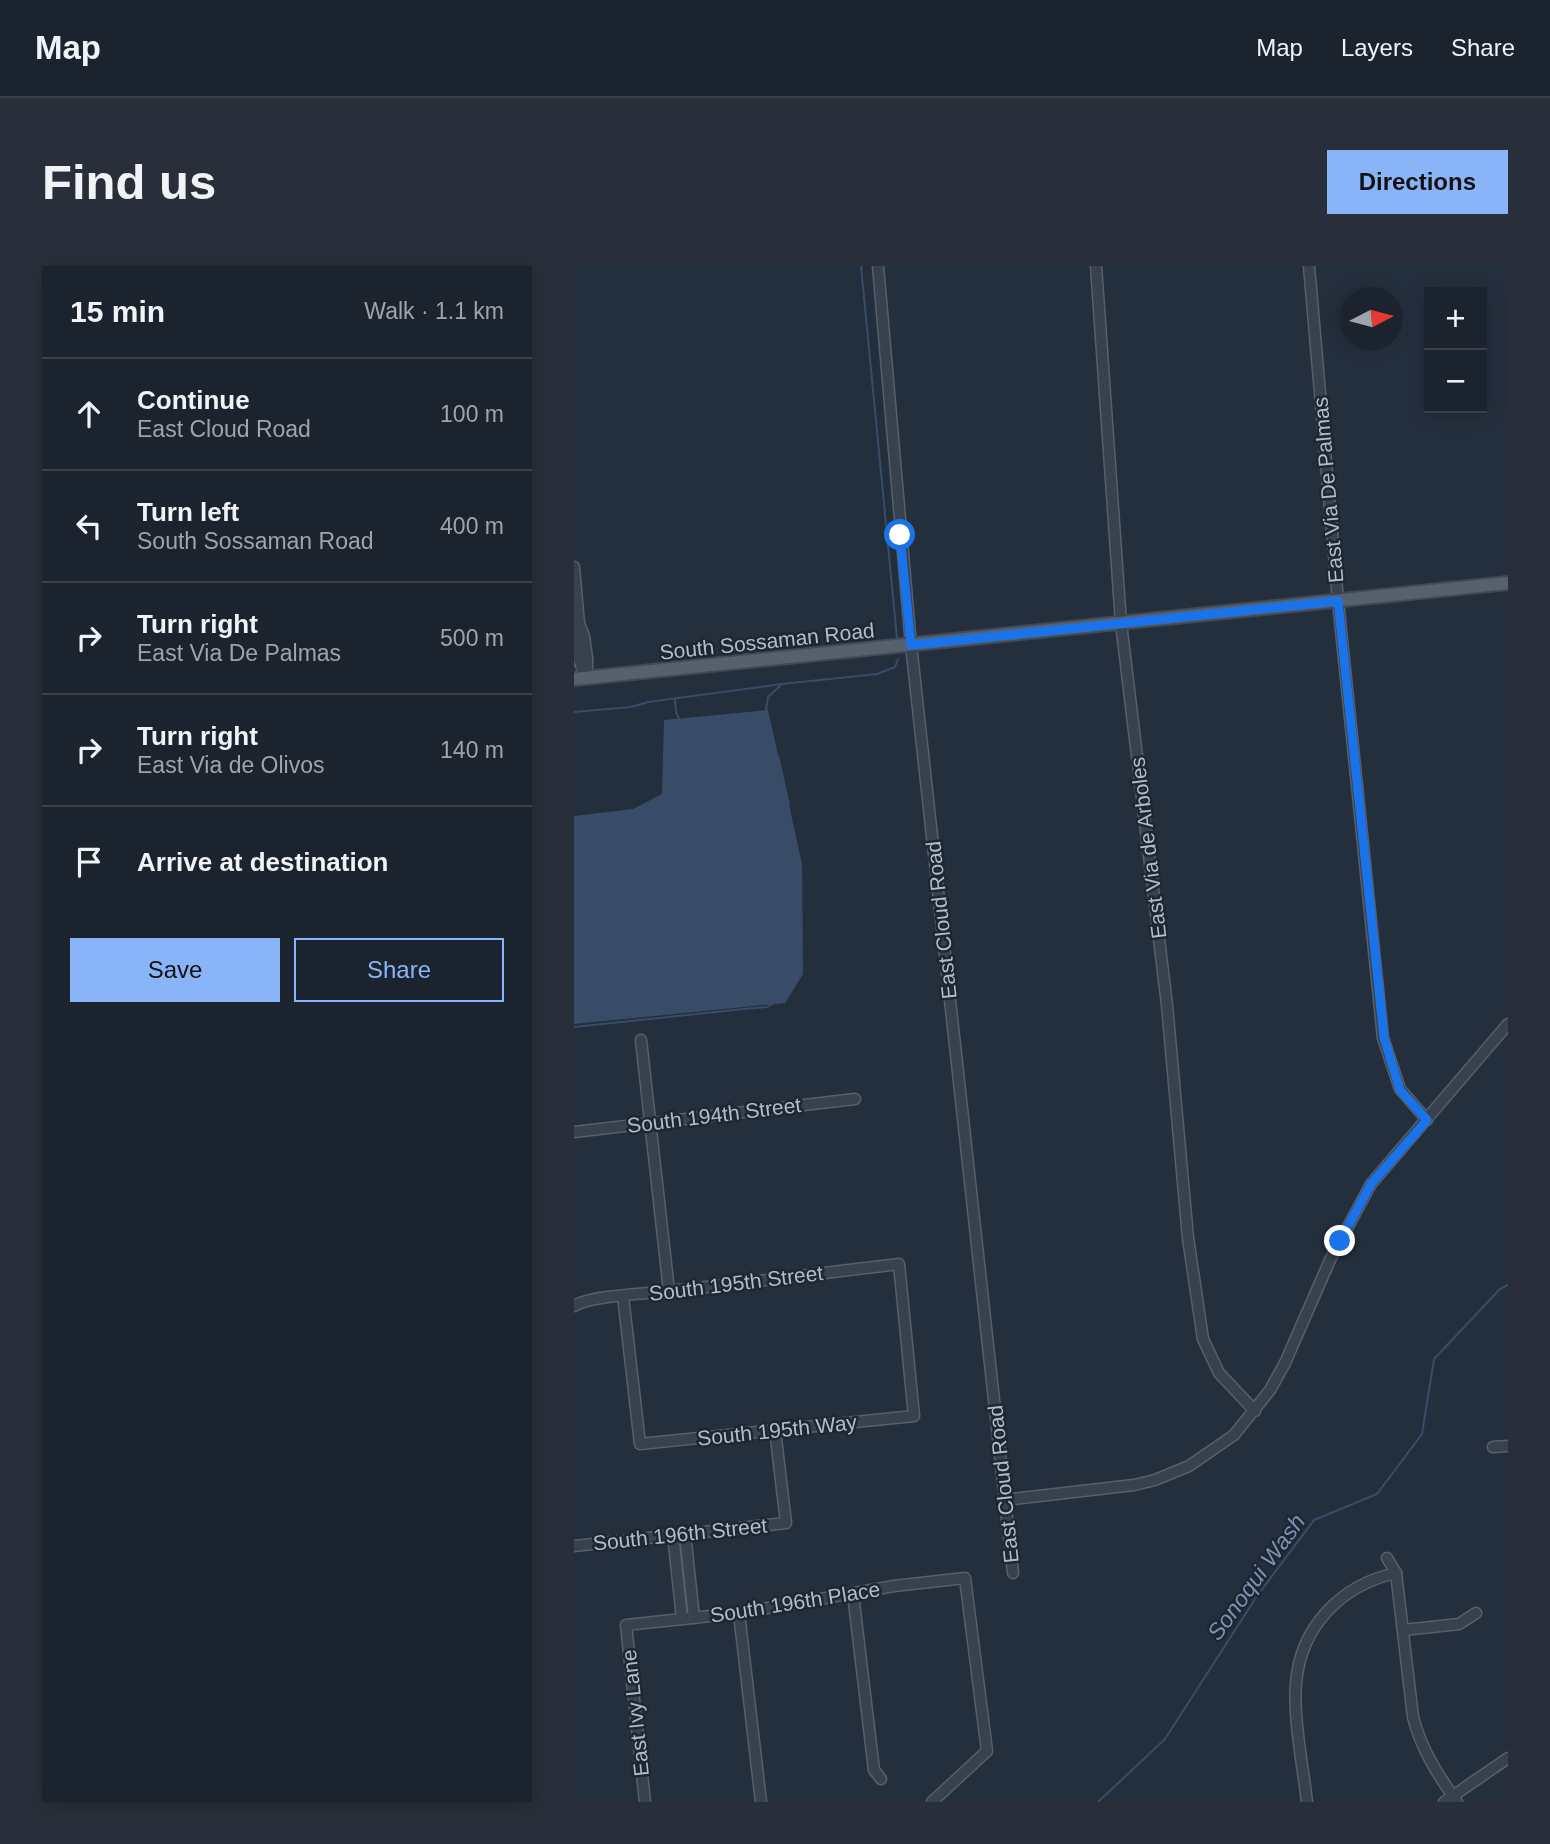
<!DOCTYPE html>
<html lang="en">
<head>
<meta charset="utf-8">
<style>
	body { margin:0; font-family:Arial,sans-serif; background:#282f3a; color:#f1f3f6 }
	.controls { position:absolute; right:21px; top:21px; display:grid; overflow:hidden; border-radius:0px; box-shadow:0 4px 18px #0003 }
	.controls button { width:63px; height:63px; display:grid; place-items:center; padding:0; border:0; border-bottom:2px solid #39404a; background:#1b232e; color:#f1f3f6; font:35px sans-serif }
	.compass { position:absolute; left:766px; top:21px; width:63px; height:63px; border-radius:50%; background:#1b232e; box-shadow:0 4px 18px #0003; rotate:84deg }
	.stop { position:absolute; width:21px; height:21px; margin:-16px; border:5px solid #1a73e8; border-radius:50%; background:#fff }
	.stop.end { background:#1a73e8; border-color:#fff; box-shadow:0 2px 7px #0008 }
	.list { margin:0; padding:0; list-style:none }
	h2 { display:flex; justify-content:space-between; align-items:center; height:91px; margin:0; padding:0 28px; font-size:30px }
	h2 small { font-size:23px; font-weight:400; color:#a0a4aa }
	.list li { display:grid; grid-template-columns:46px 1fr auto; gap:21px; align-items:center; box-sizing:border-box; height:112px; padding:0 28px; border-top:2px solid #39404a }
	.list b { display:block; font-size:26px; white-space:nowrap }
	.list p { margin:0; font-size:23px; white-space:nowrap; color:#a0a4aa }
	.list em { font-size:23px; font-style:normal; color:#a0a4aa }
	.actions { display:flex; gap:14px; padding:21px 28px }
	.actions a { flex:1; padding:16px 0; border:2px solid #8ab4f8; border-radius:0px; text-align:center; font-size:24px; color:#8ab4f8 }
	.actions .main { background:#8ab4f8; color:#111 }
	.icon { flex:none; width:38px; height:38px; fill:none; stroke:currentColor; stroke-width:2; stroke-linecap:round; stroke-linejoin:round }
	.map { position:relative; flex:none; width:934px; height:1536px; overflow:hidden; border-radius:0px }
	header { display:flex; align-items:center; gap:42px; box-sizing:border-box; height:98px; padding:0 35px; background:#1b232e; border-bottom:2px solid #39404a }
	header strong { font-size:33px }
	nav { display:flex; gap:38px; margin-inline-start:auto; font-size:24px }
	.intro { display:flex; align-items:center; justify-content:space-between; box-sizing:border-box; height:168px; padding:0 42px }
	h1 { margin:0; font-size:49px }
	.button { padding:18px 32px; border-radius:0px; background:#8ab4f8; color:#111; font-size:24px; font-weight:700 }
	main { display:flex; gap:42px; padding:0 42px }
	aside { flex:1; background:#1b232e; border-radius:0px; box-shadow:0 4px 18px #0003 }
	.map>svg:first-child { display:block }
	.water { fill:#394c67 }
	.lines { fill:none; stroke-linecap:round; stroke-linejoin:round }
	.stream { stroke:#394c67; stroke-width:2 }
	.minor-casing { stroke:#565f6c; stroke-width:13 }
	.major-casing { stroke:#414a57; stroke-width:16 }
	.minor { stroke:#38414e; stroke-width:10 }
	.major { stroke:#56606e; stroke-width:12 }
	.route { stroke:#1a73e8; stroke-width:9 }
	.labels { text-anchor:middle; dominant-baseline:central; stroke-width:5; stroke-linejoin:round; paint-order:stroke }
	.street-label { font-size:21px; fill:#b4bcc9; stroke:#1d2633 }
	.water-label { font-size:23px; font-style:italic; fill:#7c92b1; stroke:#1d2633 }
</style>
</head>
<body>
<header>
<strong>Map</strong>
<nav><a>Map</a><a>Layers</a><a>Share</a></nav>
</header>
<div class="intro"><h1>Find us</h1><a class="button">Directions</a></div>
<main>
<aside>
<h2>15 min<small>Walk · 1.1 km</small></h2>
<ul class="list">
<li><svg class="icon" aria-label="ahead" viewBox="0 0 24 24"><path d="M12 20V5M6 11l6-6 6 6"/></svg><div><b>Continue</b><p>East Cloud Road</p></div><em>100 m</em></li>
<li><svg class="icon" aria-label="left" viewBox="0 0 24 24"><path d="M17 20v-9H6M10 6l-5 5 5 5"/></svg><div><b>Turn left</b><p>South Sossaman Road</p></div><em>400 m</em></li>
<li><svg class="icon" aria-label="right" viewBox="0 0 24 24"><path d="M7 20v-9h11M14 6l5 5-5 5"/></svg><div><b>Turn right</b><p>East Via De Palmas</p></div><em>500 m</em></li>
<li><svg class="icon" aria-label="right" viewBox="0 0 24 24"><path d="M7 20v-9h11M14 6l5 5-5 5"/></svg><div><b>Turn right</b><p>East Via de Olivos</p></div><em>140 m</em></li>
<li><svg class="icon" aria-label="arrive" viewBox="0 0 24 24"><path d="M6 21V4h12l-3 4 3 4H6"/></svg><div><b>Arrive at destination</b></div></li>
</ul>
<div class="actions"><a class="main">Save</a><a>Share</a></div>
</aside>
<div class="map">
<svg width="934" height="1536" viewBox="0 0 934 1536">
	<rect width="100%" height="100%" fill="#242f3e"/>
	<!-- water -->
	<polygon class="water" points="194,444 228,598 229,708 211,737 0,758 0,550 59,543 88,528 90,454"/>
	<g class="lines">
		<!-- stream -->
		<g class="stream">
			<polyline points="287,0 323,372"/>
			<polyline points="101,433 102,446 106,455"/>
			<polyline points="192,444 194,431 208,418"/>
			<polyline points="0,446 57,441 74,436 208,418 303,408 321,401 324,393"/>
			<polyline points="204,490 215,539"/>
			<polyline points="0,761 170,743 193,741 200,737"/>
			<polyline points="524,1536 591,1473 683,1330 740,1254 803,1228 848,1168 860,1093 926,1023 934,1019"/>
		</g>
		<defs>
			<g id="minor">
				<polyline points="304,0 337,379 439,1307"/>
				<polyline points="522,0 547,357 593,739 614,972 629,1073 645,1107 681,1145"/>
				<polyline points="735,0 764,335 809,772 826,823 853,854"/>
				<polyline points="0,301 5,358 10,370 13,392 13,412"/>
				<path d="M5,358c-5,20 -2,35 7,53"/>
				<polyline points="67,774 95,1025"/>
				<polyline points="0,866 281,833"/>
				<path d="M0,1040c18,-11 72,-12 95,-15 77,-8 154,-18 230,-27l15,152 -274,28 -17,-148"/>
				<polyline points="919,1181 934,1180"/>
				<polyline points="430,1234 560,1219 581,1214 615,1200 660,1169 696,1124 711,1097 756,994 797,918 934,758"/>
				<polyline points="111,1267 120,1352"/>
				<polyline points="99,1268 108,1353"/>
				<polyline points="0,1280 212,1257 201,1164"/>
				<path d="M813,1292l9,15 17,144c8,32 25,58 44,85"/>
				<polyline points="279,1328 300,1504 307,1513"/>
				<polyline points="165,1347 187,1536"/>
				<polyline points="830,1364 885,1358 902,1347"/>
				<polyline points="71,1536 52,1359 165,1347 320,1320 391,1312 413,1485 358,1536"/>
				<path d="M733,1536c-4,-35 -14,-85 -11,-118 4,-57 45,-99 100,-111"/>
				<polyline points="870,1536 934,1492"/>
			</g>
			<polyline id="major" points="0,413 934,317"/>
		</defs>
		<!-- minor casing -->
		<use href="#minor" class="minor-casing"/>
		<!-- major casing -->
		<use href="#major" class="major-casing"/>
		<!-- minor -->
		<use href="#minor" class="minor"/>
		<!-- major -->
		<use href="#major" class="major"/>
	</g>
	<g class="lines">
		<!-- route -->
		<polyline class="route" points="326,269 337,379 764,335 810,772 826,824 853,854 797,918 766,975"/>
	</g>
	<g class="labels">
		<!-- street labels -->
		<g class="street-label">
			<text transform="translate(754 224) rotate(-95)">East Via De Palmas</text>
			<text transform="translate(193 375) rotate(-6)">South Sossaman Road</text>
			<text transform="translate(574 582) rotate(-97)">East Via de Arboles</text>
			<text transform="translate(367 654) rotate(-96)">East Cloud Road</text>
			<text transform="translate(140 849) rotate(-7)">South 194th Street</text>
			<text transform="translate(162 1017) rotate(-7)">South 195th Street</text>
			<text transform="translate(203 1164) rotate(-6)">South 195th Way</text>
			<text transform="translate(429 1218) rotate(-96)">East Cloud Road</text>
			<text transform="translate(106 1268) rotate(-6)">South 196th Street</text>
			<text transform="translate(221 1336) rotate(-9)">South 196th Place</text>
			<text transform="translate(61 1447) rotate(-96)">East Ivy Lane</text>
		</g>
		<!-- water labels -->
		<g class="water-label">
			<text transform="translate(682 1311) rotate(-54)">Sonoqui Wash</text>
		</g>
	</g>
</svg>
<div class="controls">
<button>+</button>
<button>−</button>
</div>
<svg class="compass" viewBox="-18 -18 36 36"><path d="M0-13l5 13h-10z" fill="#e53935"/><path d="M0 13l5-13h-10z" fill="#a0a4aa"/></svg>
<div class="stop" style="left:326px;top:269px"></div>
<div class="stop end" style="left:766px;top:975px"></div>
</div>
</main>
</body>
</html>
